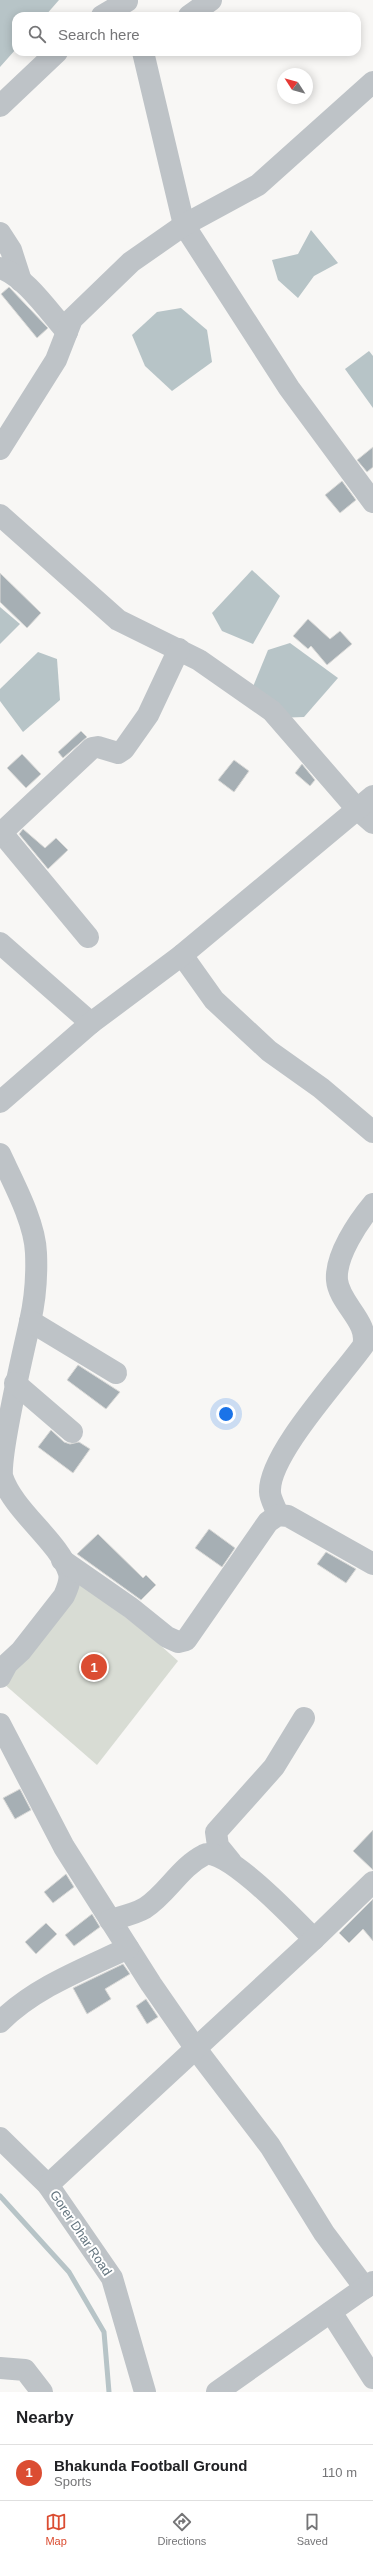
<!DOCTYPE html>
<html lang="en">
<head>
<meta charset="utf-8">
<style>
	body { margin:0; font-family:Helvetica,sans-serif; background:#f2f2f2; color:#202124 }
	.compass { position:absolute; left:277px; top:68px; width:36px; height:36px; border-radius:50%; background:#fff; box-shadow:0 2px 10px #0003; rotate:306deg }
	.you { position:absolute; left:226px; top:1414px; width:14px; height:14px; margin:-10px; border:3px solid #fff; border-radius:50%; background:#1a73e8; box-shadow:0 0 0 6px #1a73e833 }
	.badge { display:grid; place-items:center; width:26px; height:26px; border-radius:50%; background:#db4d32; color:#fff; font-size:13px; font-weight:700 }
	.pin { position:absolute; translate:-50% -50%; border:2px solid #fff; box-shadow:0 1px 4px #0006 }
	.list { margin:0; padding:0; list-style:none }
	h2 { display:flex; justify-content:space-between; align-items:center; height:52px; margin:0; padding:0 16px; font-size:17px }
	h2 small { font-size:13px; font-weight:400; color:#757577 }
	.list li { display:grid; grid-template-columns:26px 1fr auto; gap:12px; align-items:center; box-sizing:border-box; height:56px; padding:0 16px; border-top:1px solid #e0e0e0 }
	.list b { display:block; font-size:15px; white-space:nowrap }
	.list p { margin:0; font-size:13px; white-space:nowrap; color:#757577 }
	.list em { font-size:13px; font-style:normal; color:#757577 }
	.icon { flex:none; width:22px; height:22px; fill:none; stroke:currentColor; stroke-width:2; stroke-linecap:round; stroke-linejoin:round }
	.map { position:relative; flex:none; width:373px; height:2392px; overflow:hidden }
	.search { position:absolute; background:#fff; box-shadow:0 2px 10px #0003; left:12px; right:12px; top:12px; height:44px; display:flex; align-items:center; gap:10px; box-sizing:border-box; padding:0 14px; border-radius:12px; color:#757577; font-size:15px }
	.sheet { height:108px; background:#fff }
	nav { display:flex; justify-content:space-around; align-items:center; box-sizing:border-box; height:56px; border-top:1px solid #e0e0e0; background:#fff; font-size:11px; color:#757577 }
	nav a { display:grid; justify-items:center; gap:2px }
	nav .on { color:#db4d32 }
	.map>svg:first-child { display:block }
	.green { fill:#d8dcd4 }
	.water { fill:#b7c4c7 }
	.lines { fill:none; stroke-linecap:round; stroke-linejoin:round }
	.stream { stroke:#b7c4c7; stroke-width:5 }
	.building { fill:#a6afb4; stroke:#d9d9d7 }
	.minor { stroke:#bec3c7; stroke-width:22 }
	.labels { text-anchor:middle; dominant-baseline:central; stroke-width:4; stroke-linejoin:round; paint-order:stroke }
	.street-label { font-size:13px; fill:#64757f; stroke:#fff }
</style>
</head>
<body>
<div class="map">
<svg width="373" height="2392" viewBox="0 0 373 2392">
	<rect width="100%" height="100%" fill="#f8f7f5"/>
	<!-- green -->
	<polygon class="green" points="78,1581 151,1637 178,1661 97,1765 4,1684"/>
	<!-- water -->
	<g class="water">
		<polygon points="0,0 59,0 45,16 16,16 16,49 0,67"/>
		<polygon points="311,230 338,263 314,276 298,298 278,280 272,260 298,254"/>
		<polygon points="181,308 207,330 212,362 172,391 145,366 132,335 157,312"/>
		<polygon points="369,351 373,356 373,408 345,369"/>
		<polygon points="252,570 280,596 253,644 222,631 212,613"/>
		<polygon points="0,607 20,624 0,644"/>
		<polygon points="290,643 338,678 304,717 276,718 250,694 268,650"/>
		<polygon points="38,652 57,659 60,700 23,732 0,701 0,689"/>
	</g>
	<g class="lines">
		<!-- stream -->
		<polyline class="stream" points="0,2196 69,2272 104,2332 109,2392"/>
	</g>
	<!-- building -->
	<g class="building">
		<polygon points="9,287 48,328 37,338 1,294"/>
		<polygon points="373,447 373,467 367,472 357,460"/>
		<polygon points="342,481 356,500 340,513 325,495"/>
		<polygon points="0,573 41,613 27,628 0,602"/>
		<polygon points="308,619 330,639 340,631 352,644 327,665 311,646 308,649 293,636"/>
		<polygon points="81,731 87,737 63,758 58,752"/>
		<polygon points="22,754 41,774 26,788 7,768"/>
		<polygon points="234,760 249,771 234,792 218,780"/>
		<polygon points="302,764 315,780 310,786 295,773"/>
		<polygon points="23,829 45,848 56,838 68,850 48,869 19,834"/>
		<polygon points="78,1365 120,1392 106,1409 67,1380"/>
		<polygon points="51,1430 64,1442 70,1444 79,1442 90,1449 73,1473 38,1447"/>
		<polygon points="209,1529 235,1548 222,1567 195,1548"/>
		<polygon points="98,1534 143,1578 146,1575 156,1585 141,1600 77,1554"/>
		<polygon points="326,1552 356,1569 346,1583 317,1564"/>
		<polygon points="20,1789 31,1810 15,1819 3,1798"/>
		<polygon points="373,1830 373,1870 353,1851"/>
		<polygon points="66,1874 74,1887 53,1903 44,1892"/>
		<polygon points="373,1899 373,1941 363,1929 349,1943 339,1933"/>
		<polygon points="92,1914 100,1927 74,1946 65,1935"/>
		<polygon points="46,1923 57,1934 36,1954 25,1942"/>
		<polygon points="123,1964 130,1974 105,1989 111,1999 87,2014 73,1988"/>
		<polygon points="146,1999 158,2017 147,2024 136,2006"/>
	</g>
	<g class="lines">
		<!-- minor -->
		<g class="minor">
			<polyline points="102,16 127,1"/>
			<polyline points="189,16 211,0"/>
			<polyline points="143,52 184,225 289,388 373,502"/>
			<polyline points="0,106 57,52"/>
			<polyline points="0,233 11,250 21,281"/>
			<path d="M0,268c24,7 50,45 67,64"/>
			<polyline points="0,449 56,360 72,319 131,262 184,225 258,185 373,82"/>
			<polyline points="0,515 118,620 199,660 272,711 357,809 373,823"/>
			<polyline points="1,832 88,937"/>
			<polyline points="0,834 92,748 98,747 118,753 124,749 148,715 179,649"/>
			<polyline points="0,943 91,1023"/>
			<polyline points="182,955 214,1000 269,1051 321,1088 373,1132"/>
			<polyline points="0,1102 91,1023 182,955 373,796"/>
			<path d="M0,1154c13,28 35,68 36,99 1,23 -1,47 -6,69 -7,31 -30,128 -28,154 11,35 57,65 67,97 2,8 -2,16 -5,23l-43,55 -14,13 -7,13"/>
			<polyline points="30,1321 116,1373"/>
			<polyline points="15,1383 72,1432"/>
			<path d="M278,1515c-2,-7 -8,-16 -8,-23 -2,-37 71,-115 93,-146 7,-24 -24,-42 -26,-66 -2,-24 21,-58 36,-76"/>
			<polyline points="62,1560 131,1608 167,1637 178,1642 186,1640 268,1522 278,1515 288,1516 373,1564"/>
			<polyline points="0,1724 64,1847 151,1984 196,2049 270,2146 324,2233 365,2288"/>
			<polyline points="231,1862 218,1846 216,1832 274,1767 304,1718"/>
			<path d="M110,1920c11,-3 25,-6 35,-12 22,-14 35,-41 59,-53 20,-11 94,68 110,84"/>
			<path d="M0,2022c35,-35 84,-53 128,-74"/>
			<polyline points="0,2138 48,2185 112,2278 145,2392"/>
			<polyline points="48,2185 314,1939 373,1882"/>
			<polyline points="331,2312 373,2378"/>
			<polyline points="0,2368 25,2370 42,2392"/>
			<polyline points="217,2392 373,2282"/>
		</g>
	</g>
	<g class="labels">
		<!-- street labels -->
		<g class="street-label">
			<text transform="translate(81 2233) rotate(56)">Gorer Dhar Road</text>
		</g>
	</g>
</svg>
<svg class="compass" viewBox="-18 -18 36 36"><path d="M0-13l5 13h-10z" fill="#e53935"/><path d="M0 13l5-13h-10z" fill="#757577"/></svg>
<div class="you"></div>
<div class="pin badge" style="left:94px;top:1667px">1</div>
<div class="search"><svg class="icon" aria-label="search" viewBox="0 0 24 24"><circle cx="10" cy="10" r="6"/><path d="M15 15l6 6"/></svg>Search here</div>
</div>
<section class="sheet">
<h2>Nearby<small></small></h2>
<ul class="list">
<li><span class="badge">1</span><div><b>Bhakunda Football Ground</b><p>Sports</p></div><em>110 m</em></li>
</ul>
</section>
<nav>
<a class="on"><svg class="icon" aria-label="map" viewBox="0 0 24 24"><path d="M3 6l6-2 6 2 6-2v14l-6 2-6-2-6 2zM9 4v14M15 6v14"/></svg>Map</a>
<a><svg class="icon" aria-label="directions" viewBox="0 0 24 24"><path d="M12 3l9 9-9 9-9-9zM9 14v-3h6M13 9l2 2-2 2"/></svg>Directions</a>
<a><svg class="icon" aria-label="saved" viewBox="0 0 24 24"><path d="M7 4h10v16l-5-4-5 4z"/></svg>Saved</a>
</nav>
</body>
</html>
